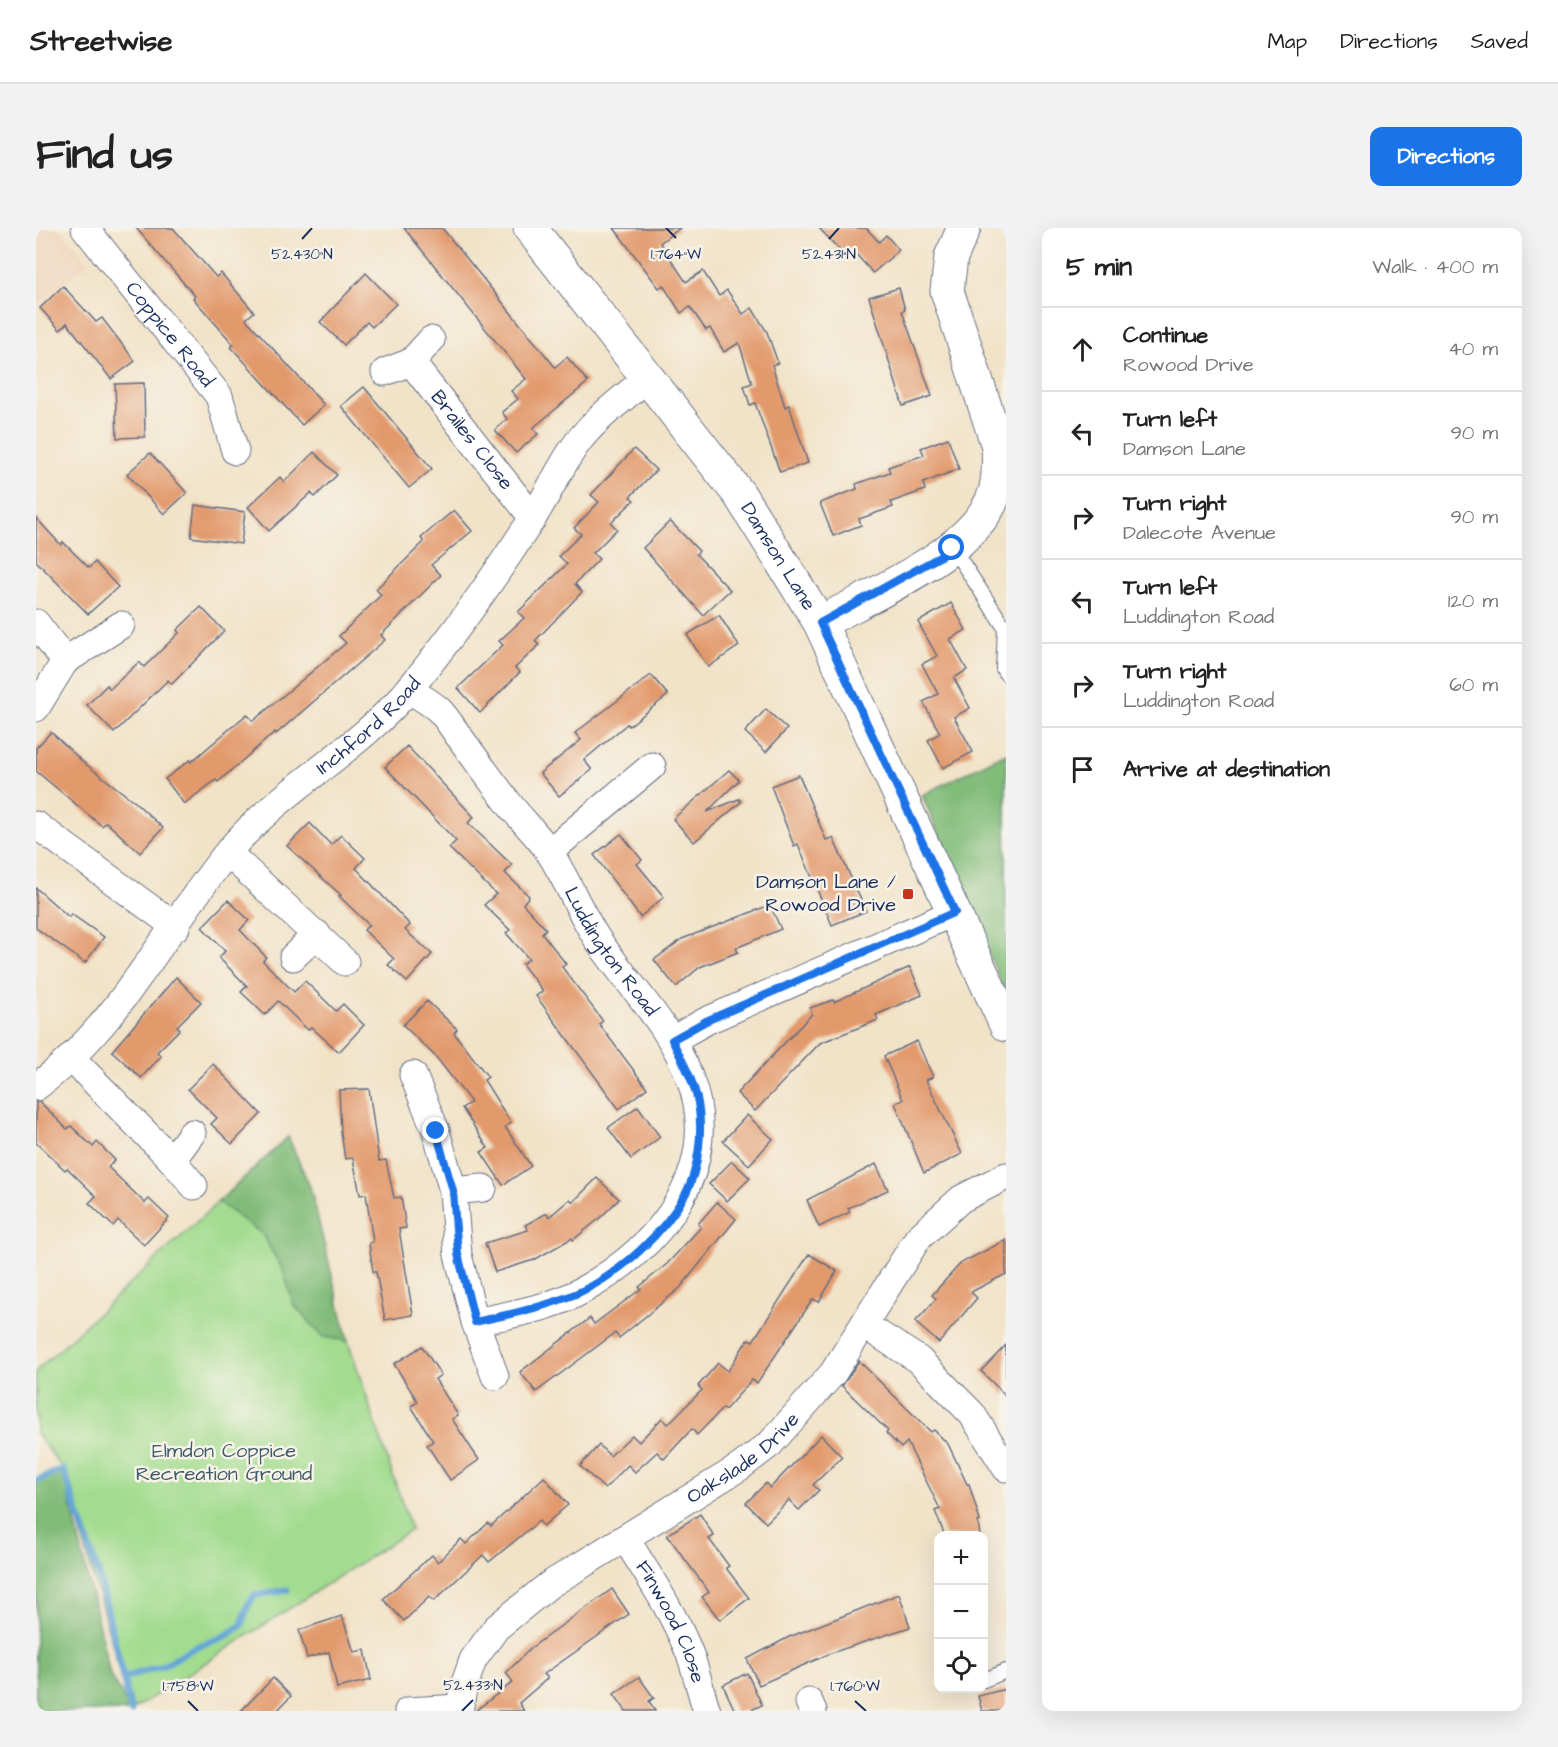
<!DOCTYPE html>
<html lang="en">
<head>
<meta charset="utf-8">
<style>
	body { margin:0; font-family:"Architects Daughter",sans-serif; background:#f2f2f2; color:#222 }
	.controls { position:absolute; right:18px; bottom:18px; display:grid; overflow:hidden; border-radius:12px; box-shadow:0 6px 24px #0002 }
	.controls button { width:54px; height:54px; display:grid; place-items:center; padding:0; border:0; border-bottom:2px solid #e0e0e0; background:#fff; color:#222; font:30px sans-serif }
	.stop { position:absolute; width:18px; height:18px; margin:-14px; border:4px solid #1a73e8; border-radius:50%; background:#fff }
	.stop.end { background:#1a73e8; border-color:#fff; box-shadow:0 2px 6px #0008 }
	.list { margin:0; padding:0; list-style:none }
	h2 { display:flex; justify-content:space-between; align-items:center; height:78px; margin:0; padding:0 24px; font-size:26px }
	h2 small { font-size:20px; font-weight:400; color:#767676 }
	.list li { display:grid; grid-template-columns:39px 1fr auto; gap:18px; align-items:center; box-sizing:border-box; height:84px; padding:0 24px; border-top:2px solid #e0e0e0 }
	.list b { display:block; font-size:22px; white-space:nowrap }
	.list p { margin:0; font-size:20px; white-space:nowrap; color:#767676 }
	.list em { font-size:20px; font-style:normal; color:#767676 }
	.icon { flex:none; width:33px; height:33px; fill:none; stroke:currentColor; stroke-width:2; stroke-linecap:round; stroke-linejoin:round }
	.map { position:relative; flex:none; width:970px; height:1483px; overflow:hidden; border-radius:12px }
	header { display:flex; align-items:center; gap:36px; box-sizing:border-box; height:84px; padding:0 30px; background:#fff; border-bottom:2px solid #e0e0e0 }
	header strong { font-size:28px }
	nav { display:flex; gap:33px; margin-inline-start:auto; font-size:21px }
	.intro { display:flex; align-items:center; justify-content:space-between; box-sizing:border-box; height:144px; padding:0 36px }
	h1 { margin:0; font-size:42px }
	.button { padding:15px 27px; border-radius:12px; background:#1a73e8; color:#fff; font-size:21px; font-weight:700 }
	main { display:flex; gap:36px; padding:0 36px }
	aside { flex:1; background:#fff; border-radius:12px; box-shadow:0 6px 24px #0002 }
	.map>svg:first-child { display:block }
	.built { fill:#f0d5bc }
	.green { fill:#a2dc8e; stroke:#5e8676; stroke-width:1.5 }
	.forest { fill:#81bc79; stroke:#4e766c; stroke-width:1.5 }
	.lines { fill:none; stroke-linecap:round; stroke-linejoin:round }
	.stream { stroke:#63a5d7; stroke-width:7 }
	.building { fill:#e2996c }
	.lane-casing { stroke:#666e83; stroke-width:16 }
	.street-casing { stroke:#666e83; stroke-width:29 }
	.secondary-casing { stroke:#666e83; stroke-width:35 }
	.lane { stroke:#fff; stroke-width:14 }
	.street { stroke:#fff; stroke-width:27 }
	.secondary { stroke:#fff; stroke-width:33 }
	.route { stroke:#1a73e8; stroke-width:8 }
	.ticks { fill:none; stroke:#1b2f5e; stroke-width:2 }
	.poi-dot { fill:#c8321e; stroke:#f7f3e8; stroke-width:2 }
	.labels { text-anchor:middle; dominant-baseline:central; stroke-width:5; stroke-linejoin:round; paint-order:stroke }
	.street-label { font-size:20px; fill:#1b2f5e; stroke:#f7f3e8 }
	.poi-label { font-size:20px; fill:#1b2f5e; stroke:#f7f3e8; text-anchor:end }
	.park-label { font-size:20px; fill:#3d5a6a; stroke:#f7f3e8 }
	.ticks-label { font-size:15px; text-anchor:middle; fill:#1b2f5e; stroke:#f7f3e8; stroke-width:5; stroke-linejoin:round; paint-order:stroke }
</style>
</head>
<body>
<header>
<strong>Streetwise</strong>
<nav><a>Map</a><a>Directions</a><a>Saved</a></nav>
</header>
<div class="intro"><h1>Find us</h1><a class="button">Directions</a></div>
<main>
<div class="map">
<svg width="970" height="1483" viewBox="0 0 970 1483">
	<rect width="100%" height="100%" fill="#f7f3e8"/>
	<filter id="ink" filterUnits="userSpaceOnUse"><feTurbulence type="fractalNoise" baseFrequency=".0167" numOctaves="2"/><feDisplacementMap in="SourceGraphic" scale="12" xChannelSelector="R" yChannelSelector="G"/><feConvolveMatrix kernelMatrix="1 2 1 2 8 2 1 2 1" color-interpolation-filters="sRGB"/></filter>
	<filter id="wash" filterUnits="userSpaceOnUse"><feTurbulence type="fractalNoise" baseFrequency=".008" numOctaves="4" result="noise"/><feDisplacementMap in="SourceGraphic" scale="24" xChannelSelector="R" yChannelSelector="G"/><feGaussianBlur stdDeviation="1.35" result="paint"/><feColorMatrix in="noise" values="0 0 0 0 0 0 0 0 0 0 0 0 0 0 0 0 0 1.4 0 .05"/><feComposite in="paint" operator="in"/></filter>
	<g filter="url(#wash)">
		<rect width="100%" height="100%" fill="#f1e3c8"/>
		<!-- built -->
		<polygon class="built" points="0,0 24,0 53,35 0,78"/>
		<!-- green -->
		<polygon class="green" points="252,909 274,959 312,1113 375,1302 95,1483 27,1241 0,1205 0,1143"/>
		<!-- forest -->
		<g class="forest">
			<polygon points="970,525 970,767 886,567"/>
			<polygon points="252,909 274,959 312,1113 287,1109 258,1077 247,1042 226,1006 182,974"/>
			<polygon points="27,1241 74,1447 95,1483 0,1483 0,1255"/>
		</g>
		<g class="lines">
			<!-- stream -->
			<g class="stream">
				<polyline points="0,1253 27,1241 63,1348 95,1483"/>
				<polyline points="87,1450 126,1438 159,1419 188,1409 206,1397 212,1377 219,1367 251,1362"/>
			</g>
		</g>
		<g id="blocks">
			<!-- building -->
			<g class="building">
				<polygon points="100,0 137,0 180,49 185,45 218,84 210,91 288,177 266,197 195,119 198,117 157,70 159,68"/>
				<polygon points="368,0 406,0 519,139 531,129 552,154 497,200 502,206 480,225 459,202 471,191 466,184 482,171 475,163 490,151"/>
				<polygon points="578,0 644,0 624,15 650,54 667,43 683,68 691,62 707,86 716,80 731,104 742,135 736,137 749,179 753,177 772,235 744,244 719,175 714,177 708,158 716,155 703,115 688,124 674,100 670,102 654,79 645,85 627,57 623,60"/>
				<polygon points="783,0 830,0 843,14 850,7 863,22 837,45 818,24 811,30"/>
				<polygon points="330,45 360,76 336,99 331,94 308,117 284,94"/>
				<polygon points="27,58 60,94 66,90 99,133 75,151 31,95 24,102 4,80"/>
				<polygon points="863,60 869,82 866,83 896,168 867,178 833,69"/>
				<polygon points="108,155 109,209 81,210 79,156"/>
				<polygon points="328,159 396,241 373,260 305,178"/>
				<polygon points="912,210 923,241 887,255 889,262 855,274 857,279 823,291 825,297 797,308 784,275 821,261 820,256 854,244 852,239 888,227 885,220"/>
				<polygon points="598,221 620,242 594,269 598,272 575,295 581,301 557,325 563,331 539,356 546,364 499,413 503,417 479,440 484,444 444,485 422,460 467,417 463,413 488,390 482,384 531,336 523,328 545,306 538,300 563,274 555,267"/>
				<polygon points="278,224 301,247 279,269 275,265 233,303 212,279 244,249 248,254"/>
				<polygon points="114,225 151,265 128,286 91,246"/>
				<polygon points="159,277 209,284 205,316 155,309"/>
				<polygon points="418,282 436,303 395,337 405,347 345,407 349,412 240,506 239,504 182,554 180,552 148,576 129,551 154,532 155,534 211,486 217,493 310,415 303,408 345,367 340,361 388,314 385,310"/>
				<polygon points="0,290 25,317 27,314 53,340 59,334 82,359 52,386 0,333"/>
				<polygon points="634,293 663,323 660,326 694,362 667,387 607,320"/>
				<polygon points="915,375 930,402 914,411 931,442 918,450 934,480 918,489 937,524 907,540 892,512 904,505 887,474 902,466 886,436 901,428 882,394"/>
				<polygon points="165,379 188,403 136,456 132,452 78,505 51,477 71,457 74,461 103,434 108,439 143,405 141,402"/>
				<polygon points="683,387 703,418 672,439 651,407"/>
				<polygon points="615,447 632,467 593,498 591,496 548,532 556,542 523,568 504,545 545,512 539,505"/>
				<polygon points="730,481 751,501 730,524 709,504"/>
				<polygon points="15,504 47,534 99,574 127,600 104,625 70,594 66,598 0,543 0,520"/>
				<polygon points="371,518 438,589 432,595 476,637 469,645 493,668 487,676 510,701 506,705 530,736 526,739 567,793 563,796 611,860 583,881 500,768 507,763 486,736 493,731 470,705 474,702 448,677 460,666 413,620 420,613 349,539"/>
				<polygon points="693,542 703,552 671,584 703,571 705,574 658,614 637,591"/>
				<polygon points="763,547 790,612 797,610 830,683 796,697 762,616 758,618 735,558"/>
				<polygon points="274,595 295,617 305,607 329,630 320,640 374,697 369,702 396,726 371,754 352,737 358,731 328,702 333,697 303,668 305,667 251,618"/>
				<polygon points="585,606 606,632 601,636 628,669 604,689 558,627"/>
				<polygon points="0,660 33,689 35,686 68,709 49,735 0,700"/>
				<polygon points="192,672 213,692 204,702 230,729 227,733 258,764 269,753 300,783 307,776 328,797 303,824 275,799 272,802 242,773 229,787 205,764 211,758 183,730 189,723 166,699"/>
				<polygon points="734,677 745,701 700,720 702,724 664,739 640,759 618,732 646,711"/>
				<polygon points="874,739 886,767 840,787 842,792 784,815 719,883 701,865 776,786 774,780 797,772 798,774"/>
				<polygon points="140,749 165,774 141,798 144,801 121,824 125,828 105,850 76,823"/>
				<polygon points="391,773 421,801 418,805 452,849 448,852 475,895 469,899 495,938 467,957 445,924 452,920 426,880 435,874 400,829 367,797"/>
				<polygon points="881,813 897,849 890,852 926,926 888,945 859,875 867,872 848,828"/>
				<polygon points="177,836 225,886 196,916 175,896 181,890 152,861"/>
				<polygon points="333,861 343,933 350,932 358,970 365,969 370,1000 363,1001 377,1087 349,1092 340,1044 337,1044 333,1015 337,1014 330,966 324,967 317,930 309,931 305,904 303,862"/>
				<polygon points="0,874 4,874 31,901 35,898 57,919 61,914 79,932 72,939 109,975 113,971 133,990 108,1017 82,992 77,998 53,975 60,968 31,940 29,942 0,915"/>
				<polygon points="602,878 624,909 595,931 572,900"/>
				<polygon points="711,887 737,911 713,937 687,913"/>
				<polygon points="696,933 714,950 691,973 673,956"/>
				<polygon points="840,936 852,962 812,980 814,984 783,999 771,972"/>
				<polygon points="561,950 583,971 564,990 537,1012 536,1010 498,1032 459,1044 449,1015 492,1002 489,997 511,985 513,989 534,971 537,974"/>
				<polygon points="681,974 700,991 644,1060 583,1110 579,1105 500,1164 484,1144 554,1090 558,1096 605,1061 603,1059 631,1036 665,999 662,996"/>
				<polygon points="970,1012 970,1046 935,1064 941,1070 903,1115 879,1094 900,1071 896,1067 925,1035"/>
				<polygon points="773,1026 801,1043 783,1074 777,1071 721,1155 716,1152 689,1182 687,1180 661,1207 656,1201 628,1231 621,1224 599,1244 592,1237 569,1261 544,1238 563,1217 574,1228 596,1207 603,1214 626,1190 632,1196 666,1162 662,1158 682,1135 692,1143 712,1111 717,1113"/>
				<polygon points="970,1117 970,1168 945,1143"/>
				<polygon points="386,1118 405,1147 399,1151 422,1187 416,1191 443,1232 414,1252 391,1217 397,1213 375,1178 382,1174 358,1136"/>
				<polygon points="823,1133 895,1204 898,1202 912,1216 931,1256 933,1256 944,1293 942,1294 944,1308 909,1308 899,1283 904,1281 871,1214 865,1220 850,1205 852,1203 806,1158"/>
				<polygon points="785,1207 806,1229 777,1257 783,1262 763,1282 753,1272 730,1295 710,1275 730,1255 734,1260"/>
				<polygon points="508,1249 532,1277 507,1298 503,1293 453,1334 447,1327 398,1373 393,1369 368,1393 347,1371 396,1327 402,1334 425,1311 430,1316 452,1295 455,1298"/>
				<polygon points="664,1286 678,1308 673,1311 693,1338 690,1340 713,1370 684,1392 666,1369 673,1364 631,1307"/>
				<polygon points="576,1361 593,1386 508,1446 512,1450 483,1475 488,1483 439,1483 477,1454 470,1445 496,1419"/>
				<polygon points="863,1366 874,1399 795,1425 723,1457 711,1431 753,1409"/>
				<polygon points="306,1388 318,1424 329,1422 335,1452 301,1460 293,1424 271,1430 263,1402"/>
				<polygon points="711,1445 726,1477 713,1483 699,1483 687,1457"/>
				<polygon points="603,1449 618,1470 613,1473 619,1483 590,1483 578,1466"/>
				<polygon points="237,1450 255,1468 241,1483 205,1483"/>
				<polygon points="970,1461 970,1483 946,1483 942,1468"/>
			</g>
		</g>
	</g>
	<g filter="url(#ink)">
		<use href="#blocks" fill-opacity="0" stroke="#666e83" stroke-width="1.5"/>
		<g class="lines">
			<defs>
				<g id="lane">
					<polyline points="916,319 969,400 967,441 970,446"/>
					<polyline points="948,1452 970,1443"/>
				</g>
				<g id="street">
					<path id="s1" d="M49,0l134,168 16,55"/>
					<path id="s2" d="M375,134l122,156"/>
					<polyline points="349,144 375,134 395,112"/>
					<polyline points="0,395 29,433 0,480"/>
					<polyline points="29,433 85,397"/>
					<path id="s3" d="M373,461c9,7 21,13 30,21 7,7 13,17 19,25 16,22 32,44 49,66 13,18 31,34 43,52 17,27 29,57 46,84 30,46 73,86 93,139 36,92 -28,171 -106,214 -33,19 -72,24 -108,32l-17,-67 -5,-64 -17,-60 -23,-56"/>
					<polyline points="0,597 140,699"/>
					<polyline points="513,624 616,538"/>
					<polyline points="192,625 309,734"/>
					<polyline points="257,729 281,706"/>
					<polyline points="636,812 670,793 919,684"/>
					<polyline points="36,831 136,932 156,905"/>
					<path id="s4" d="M0,859c83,-61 128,-156 191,-234 53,-64 130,-101 183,-165 44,-53 84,-110 122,-169 15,-23 27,-50 43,-73 19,-27 48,-47 72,-68"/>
					<polyline points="136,932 158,958"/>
					<polyline points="417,963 447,960"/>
					<polyline points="439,1094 459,1148"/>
					<polyline points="828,1097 883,1132 936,1186 970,1240"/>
					<path id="s5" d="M589,1310c24,38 50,77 66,119 6,18 10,36 16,54"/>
					<polyline points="773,1474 777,1483"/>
					<polyline points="372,1483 423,1480"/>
					<path id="s6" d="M423,1483l4,-22 10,-29 23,-32 53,-43 191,-118 30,-23 63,-71 85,-135 43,-39 45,-23"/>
				</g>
				<g id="secondary">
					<path id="s7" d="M494,0l209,266 81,129 186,402"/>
					<path d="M784,395c52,-29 157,-71 175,-131 4,-15 4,-30 3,-46l-51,-155 4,-34 13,-29"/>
				</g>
			</defs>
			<!-- lane casing -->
			<use href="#lane" class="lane-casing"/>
			<!-- street casing -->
			<use href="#street" class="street-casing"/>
			<!-- secondary casing -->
			<use href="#secondary" class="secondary-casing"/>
			<!-- lane -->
			<use href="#lane" class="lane"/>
			<!-- street -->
			<use href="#street" class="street"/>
			<!-- secondary -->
			<use href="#secondary" class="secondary"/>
		</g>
	</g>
	<g class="lines" filter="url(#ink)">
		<!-- route -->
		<path class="route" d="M400,903l17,60 5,63 17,68c36,-8 71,-15 105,-30 41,-19 85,-60 106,-99 13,-25 17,-63 12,-90 -4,-22 -16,-43 -26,-63l34,-19 249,-109 -135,-289 121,-67 11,-8"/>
	</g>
	<!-- ticks -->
	<path class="ticks" d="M630,0l10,10M266,11l10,-11M793,11l10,-11M152,1473l10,10M819,1473l11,10M426,1483l11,-11"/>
	<!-- markers -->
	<rect class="poi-dot" x="866" y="660" width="12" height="12" rx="3"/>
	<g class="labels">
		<!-- street labels -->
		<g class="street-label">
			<text stroke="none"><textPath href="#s1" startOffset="136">Coppice Road</textPath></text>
			<text stroke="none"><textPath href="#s2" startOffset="99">Brailes Close</textPath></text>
			<text stroke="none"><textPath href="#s7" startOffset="412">Damson Lane</textPath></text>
			<text stroke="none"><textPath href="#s4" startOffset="494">Inchford Road</textPath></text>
			<text stroke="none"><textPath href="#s3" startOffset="334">Luddington Road</textPath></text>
			<text stroke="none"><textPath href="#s6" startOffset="393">Oakslade Drive</textPath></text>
			<text stroke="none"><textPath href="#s5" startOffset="96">Finwood Close</textPath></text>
		</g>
		<!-- poi labels -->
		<g class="poi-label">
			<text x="860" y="654">Damson Lane /<tspan x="860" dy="23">Rowood Drive</tspan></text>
		</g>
		<!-- park labels -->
		<g class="park-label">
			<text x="188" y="1223">Elmdon Coppice<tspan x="188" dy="23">Recreation Ground</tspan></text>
		</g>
	</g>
	<g class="ticks-label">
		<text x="640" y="31">1.764°W</text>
		<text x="266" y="31">52.430°N</text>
		<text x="793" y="31">52.431°N</text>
		<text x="437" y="1462">52.433°N</text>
		<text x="152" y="1463">1.758°W</text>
		<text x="819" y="1463">1.760°W</text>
	</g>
</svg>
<div class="controls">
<button>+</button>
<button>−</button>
<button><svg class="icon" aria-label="locate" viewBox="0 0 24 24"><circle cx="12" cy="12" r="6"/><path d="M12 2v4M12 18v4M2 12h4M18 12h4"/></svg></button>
</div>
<div class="stop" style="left:916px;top:320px"></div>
<div class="stop end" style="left:400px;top:903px"></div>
</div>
<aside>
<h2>5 min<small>Walk · 400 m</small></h2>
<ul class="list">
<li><svg class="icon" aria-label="ahead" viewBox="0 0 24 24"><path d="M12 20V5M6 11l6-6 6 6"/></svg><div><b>Continue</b><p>Rowood Drive</p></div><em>40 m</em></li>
<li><svg class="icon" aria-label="left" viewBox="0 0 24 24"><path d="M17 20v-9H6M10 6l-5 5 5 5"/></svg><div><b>Turn left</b><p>Damson Lane</p></div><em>90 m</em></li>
<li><svg class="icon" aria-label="right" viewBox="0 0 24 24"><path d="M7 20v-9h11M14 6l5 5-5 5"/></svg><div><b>Turn right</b><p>Dalecote Avenue</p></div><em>90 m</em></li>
<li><svg class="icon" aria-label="left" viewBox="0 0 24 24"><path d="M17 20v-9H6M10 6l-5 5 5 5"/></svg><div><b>Turn left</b><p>Luddington Road</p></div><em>120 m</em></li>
<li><svg class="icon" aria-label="right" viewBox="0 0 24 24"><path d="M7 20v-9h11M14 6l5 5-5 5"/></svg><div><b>Turn right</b><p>Luddington Road</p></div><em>60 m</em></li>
<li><svg class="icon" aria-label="arrive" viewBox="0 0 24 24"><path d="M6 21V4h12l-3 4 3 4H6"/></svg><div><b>Arrive at destination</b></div></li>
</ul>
</aside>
</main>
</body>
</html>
